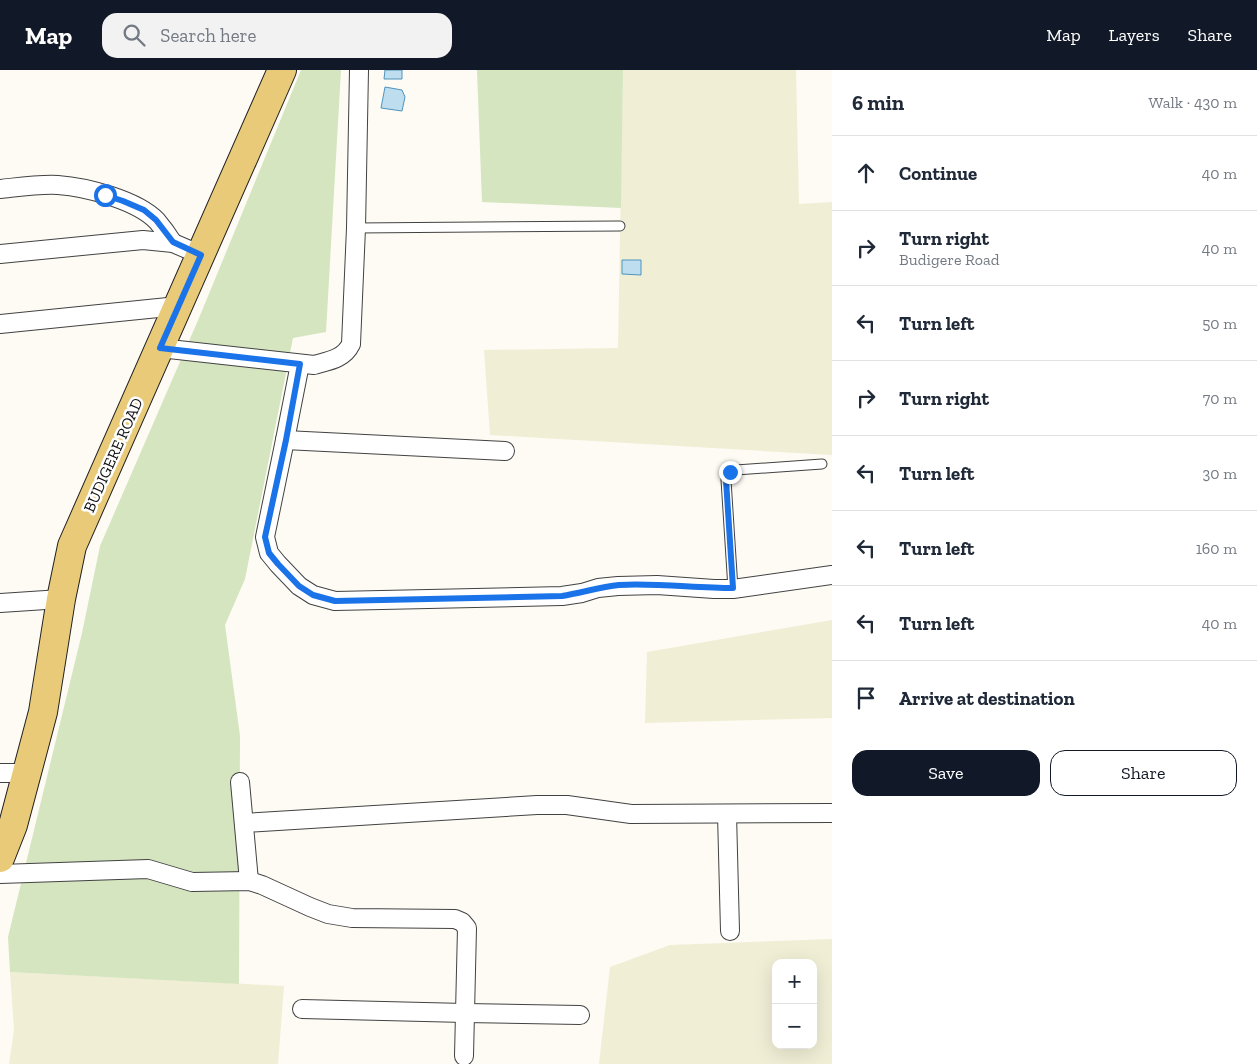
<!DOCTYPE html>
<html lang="en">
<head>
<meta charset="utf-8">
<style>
	body { margin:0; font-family:"Zilla Slab",serif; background:#f2f2f3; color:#1f2937 }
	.controls { position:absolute; right:15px; bottom:15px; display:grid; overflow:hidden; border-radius:10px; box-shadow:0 5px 20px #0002 }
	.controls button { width:45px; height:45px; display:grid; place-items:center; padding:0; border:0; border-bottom:1px solid #e0e1e3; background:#fff; color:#1f2937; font:25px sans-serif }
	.stop { position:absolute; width:15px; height:15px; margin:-11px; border:4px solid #1a73e8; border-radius:50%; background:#fff }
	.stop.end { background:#1a73e8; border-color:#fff; box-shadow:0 1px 5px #0008 }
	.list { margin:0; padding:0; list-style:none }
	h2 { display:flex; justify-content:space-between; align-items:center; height:65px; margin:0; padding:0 20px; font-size:21px }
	h2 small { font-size:16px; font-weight:400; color:#747a83 }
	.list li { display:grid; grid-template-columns:32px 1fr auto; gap:15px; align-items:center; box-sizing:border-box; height:75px; padding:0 20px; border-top:1px solid #e0e1e3 }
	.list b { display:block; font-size:19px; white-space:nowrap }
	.list p { margin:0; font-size:16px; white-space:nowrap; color:#747a83 }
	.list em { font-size:16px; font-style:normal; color:#747a83 }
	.actions { display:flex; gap:10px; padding:15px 20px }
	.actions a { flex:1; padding:11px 0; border:1px solid #111827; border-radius:15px; text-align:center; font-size:18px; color:#111827 }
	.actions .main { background:#111827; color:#fff }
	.icon { flex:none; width:28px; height:28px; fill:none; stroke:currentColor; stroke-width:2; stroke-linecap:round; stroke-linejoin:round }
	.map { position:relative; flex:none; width:832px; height:994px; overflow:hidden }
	header { display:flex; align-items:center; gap:30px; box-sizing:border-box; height:70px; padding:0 25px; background:#111827; color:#fff }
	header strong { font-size:24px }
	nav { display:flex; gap:28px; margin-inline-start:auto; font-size:18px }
	.search { width:350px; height:45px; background:#f2f2f3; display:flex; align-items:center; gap:12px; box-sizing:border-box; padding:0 18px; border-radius:15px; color:#747a83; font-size:19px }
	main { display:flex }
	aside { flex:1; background:#fff }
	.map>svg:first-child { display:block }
	.farmland { fill:#f1eed6; fill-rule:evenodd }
	.green { fill:#d4e5c0 }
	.water { fill:#bedeef; stroke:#4e94bd }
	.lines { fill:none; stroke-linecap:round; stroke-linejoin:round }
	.lane-casing { stroke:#424242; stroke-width:11 }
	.street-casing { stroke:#424242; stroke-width:20 }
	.primary-casing { stroke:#202020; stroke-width:30 }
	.lane { stroke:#fff; stroke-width:9 }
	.street { stroke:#fff; stroke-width:18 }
	.primary { stroke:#e8ca79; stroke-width:28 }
	.route { stroke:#1a73e8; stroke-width:6 }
	.labels { text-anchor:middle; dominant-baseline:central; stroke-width:5; stroke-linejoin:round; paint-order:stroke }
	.street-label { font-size:16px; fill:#0f0f0f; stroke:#fff }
</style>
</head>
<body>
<header>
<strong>Map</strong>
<div class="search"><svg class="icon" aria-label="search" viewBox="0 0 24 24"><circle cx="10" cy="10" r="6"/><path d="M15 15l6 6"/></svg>Search here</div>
<nav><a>Map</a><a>Layers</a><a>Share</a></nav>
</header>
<main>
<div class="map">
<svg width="832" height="994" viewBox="0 0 832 994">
	<rect width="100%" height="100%" fill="#fdfbf3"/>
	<!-- farmland -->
	<g class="farmland">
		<polygon points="623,0 796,0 799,134 832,132 832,385 490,365 484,280 618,278"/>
		<polygon points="832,550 832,648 645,653 647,582"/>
		<path d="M832,869v125h-233l11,-97 60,-22zM776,893h37v82h-37z"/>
		<polygon points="10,902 284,916 278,994 9,994 14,960"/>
	</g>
	<!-- green -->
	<g class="green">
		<polygon points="301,0 341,0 326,262 293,268 245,509 225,555 240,666 239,914 10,902 8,867 82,563 100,476 199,248"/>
		<polygon points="477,0 623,0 621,138 482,132"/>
	</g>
	<!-- water -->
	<g class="water">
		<polygon points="385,0 402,0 402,9 384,9"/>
		<polygon points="385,17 402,20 405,27 402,41 381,38"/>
		<polygon points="622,190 641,190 641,205 622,204"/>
	</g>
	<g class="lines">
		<defs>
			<g id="lane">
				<polyline points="356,158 620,156"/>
				<path d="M733,519l-7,-109c1,-6 4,-8 10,-10l86,-6"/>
			</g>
			<g id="street">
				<path d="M0,119c19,-2 39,-5 58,-4 28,2 79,15 99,36 6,7 11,14 16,22"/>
				<polyline points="0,184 143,170 173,173 201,185"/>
				<polyline points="0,254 178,236"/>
				<path d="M160,278l154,17c14,-4 30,-6 37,-21l5,-116 3,-158"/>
				<polyline points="300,294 285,370 265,467 269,483 278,494 299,516 313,525 335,531 562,526 582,523 598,518 618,516 657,515 714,519 733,519 832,505"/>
				<polyline points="285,370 505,381"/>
				<polyline points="0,533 61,529"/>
				<polyline points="0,703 27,703"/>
				<polyline points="240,712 249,811"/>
				<polyline points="727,744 730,861"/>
				<polyline points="244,753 537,735 567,735 631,744 832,743"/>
				<polyline points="0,804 148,799 192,812 249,811 262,815 310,837 328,844 352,848 455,849 462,852 467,858 464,986"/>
				<polyline points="302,939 465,943 580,945"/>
			</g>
			<polyline id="primary" points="0,788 13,755 43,642 61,529 72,476 282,0"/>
		</defs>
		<!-- lane casing -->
		<use href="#lane" class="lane-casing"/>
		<!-- street casing -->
		<use href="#street" class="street-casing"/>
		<!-- primary casing -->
		<use href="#primary" class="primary-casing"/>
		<!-- lane -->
		<use href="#lane" class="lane"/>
		<!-- street -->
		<use href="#street" class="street"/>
		<!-- primary -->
		<use href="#primary" class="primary"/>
	</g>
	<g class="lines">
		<!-- route -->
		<path class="route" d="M105,125l18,6 21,9 12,10 17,22 28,13 -41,93 140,16 -14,76 -21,97 4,16 9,11 21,22 14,9 22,6 227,-5c19,-3 38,-9 57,-11 38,-2 76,3 114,3l-7,-108 1,-4 3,-4"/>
	</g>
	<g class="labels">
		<!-- street labels -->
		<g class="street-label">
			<text transform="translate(113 385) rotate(-66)">BUDIGERE ROAD</text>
		</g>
	</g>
</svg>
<div class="controls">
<button>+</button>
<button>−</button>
</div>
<div class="stop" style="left:105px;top:125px"></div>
<div class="stop end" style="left:730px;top:402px"></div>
</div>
<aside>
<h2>6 min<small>Walk · 430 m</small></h2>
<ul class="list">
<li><svg class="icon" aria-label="ahead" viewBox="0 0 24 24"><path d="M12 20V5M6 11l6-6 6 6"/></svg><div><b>Continue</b></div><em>40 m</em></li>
<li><svg class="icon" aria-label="right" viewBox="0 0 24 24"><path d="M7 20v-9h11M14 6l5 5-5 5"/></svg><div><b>Turn right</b><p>Budigere Road</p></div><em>40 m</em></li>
<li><svg class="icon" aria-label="left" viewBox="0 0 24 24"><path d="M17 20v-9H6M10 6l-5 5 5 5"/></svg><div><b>Turn left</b></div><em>50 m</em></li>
<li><svg class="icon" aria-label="right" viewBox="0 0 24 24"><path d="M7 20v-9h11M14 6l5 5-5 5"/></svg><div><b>Turn right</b></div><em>70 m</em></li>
<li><svg class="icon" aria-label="left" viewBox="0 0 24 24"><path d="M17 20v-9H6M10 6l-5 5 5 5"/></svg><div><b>Turn left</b></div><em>30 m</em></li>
<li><svg class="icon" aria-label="left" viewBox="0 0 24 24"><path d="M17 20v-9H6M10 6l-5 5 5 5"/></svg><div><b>Turn left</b></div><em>160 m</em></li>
<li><svg class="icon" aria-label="left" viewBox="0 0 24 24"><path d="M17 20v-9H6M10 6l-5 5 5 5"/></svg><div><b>Turn left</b></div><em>40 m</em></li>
<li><svg class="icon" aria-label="arrive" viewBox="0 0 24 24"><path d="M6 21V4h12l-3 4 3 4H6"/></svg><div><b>Arrive at destination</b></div></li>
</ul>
<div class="actions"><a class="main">Save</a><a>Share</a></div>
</aside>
</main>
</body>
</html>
